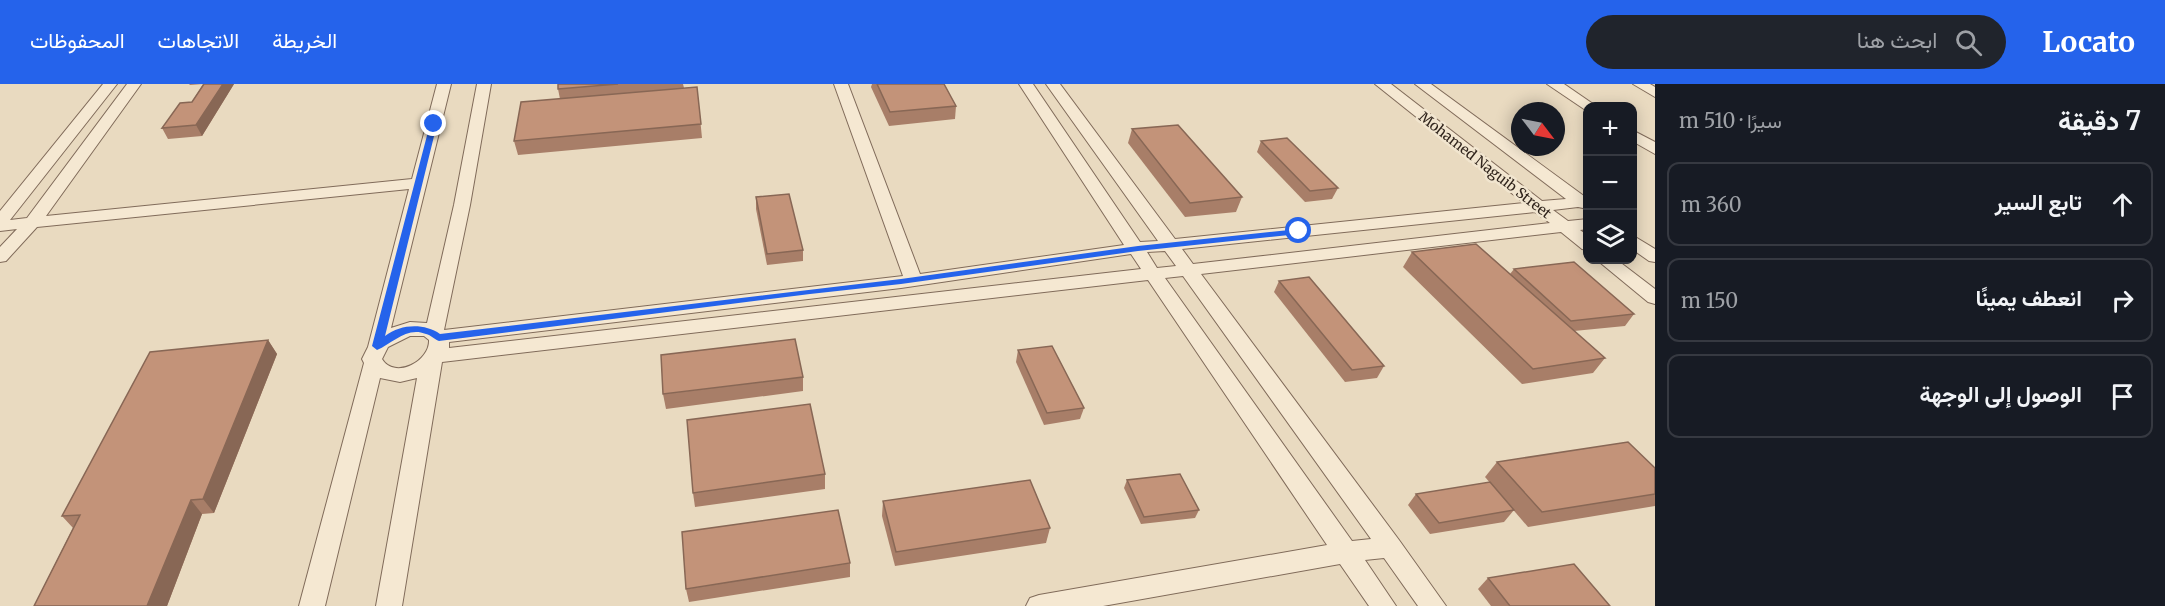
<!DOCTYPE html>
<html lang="ar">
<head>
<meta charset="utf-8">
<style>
	body { margin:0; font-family:Merriweather,Vazirmatn,serif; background:#20242c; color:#f1f3f6; direction:rtl }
	.controls { position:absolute; right:18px; top:18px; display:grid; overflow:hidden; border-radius:12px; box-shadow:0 3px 15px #0003 }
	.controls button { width:54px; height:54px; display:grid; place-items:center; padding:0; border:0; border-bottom:2px solid #363941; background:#171b24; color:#f1f3f6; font:30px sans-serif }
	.compass { position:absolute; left:1511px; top:18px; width:54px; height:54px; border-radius:50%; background:#171b24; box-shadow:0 3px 15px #0003; rotate:122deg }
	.stop { position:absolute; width:18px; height:18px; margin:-14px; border:4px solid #2563eb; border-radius:50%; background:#fff }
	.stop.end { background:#2563eb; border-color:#fff; box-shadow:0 2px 6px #0008 }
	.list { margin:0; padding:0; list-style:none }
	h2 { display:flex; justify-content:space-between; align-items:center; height:78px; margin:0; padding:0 24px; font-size:26px }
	h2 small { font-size:20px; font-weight:400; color:#9ea1a6 }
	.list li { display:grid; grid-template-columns:39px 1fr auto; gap:18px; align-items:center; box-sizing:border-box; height:84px; margin:0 12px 12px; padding:0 12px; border:2px solid #363941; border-radius:12px }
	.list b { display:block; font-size:22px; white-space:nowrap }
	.list em { font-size:20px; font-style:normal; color:#9ea1a6 }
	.icon { flex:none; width:33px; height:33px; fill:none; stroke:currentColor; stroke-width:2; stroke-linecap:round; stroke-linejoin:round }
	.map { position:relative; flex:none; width:1655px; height:522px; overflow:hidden; direction:ltr }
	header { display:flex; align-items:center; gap:36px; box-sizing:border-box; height:84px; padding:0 30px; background:#2563eb; color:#fff }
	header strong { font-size:28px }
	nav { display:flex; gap:33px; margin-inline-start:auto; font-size:21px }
	.search { width:420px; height:54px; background:#20242c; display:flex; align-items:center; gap:15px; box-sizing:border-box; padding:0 21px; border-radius:33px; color:#9ea1a6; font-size:22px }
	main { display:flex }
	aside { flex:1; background:#171b24 }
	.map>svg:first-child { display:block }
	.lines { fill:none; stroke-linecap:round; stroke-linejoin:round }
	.minor-casing { stroke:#806b5a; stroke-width:2 }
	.minor { fill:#f5e8d2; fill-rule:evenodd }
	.wall { fill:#a87e68 }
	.shaded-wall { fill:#886755 }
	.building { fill:#c39379; stroke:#886755; stroke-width:1.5 }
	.route { fill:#2563eb }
	.labels { text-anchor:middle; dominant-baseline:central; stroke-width:5; stroke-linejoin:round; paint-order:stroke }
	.far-street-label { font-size:14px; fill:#31251d; stroke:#f1e5cf }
</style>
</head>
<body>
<header>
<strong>Locato</strong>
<div class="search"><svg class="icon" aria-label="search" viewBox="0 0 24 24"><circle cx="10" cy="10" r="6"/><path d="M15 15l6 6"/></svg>ابحث هنا</div>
<nav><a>الخريطة</a><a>الاتجاهات</a><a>المحفوظات</a></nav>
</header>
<main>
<aside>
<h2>7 دقيقة<small>سيرًا · 510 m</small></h2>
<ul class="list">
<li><svg class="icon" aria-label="ahead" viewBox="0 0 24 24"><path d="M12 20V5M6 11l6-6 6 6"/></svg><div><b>تابع السير</b></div><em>360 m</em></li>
<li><svg class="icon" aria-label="right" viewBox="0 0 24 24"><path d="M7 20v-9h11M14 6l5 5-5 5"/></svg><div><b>انعطف يمينًا</b></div><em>150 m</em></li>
<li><svg class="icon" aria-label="arrive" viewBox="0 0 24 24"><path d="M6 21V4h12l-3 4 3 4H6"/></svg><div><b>الوصول إلى الوجهة</b></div></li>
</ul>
</aside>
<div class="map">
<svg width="1655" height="522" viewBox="0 0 1655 522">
	<rect width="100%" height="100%" fill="#e9dac0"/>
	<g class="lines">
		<defs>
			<g id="minor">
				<path d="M103,0h14l-107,136 17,-2 100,-134h14l-95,132 366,-37 25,-95h14l-60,244 19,-6 17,1 27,-118 23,-121h14l-21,121 -26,125 459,-54 -69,-192h14l72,190 204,-29 -105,-161h14l107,158 18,-1 -112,-157h14l115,155 349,-36 -149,-119h16l151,117 24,-2 -151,-115h16l157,115v10l-10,-2 -25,3 15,11 20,-2v10l-8,1 8,6v14l-6,-1 -21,-17 -360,42 198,266 47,66h-28l-34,-48 -19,2 31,46h-27l-29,-42 -237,42h-77l4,-8 9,-3 288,-50 -179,-265 -706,82 -40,244h-26l41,-228 -17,4 -20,-4 -55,228h-26l65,-243 -2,-4 6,-12 41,-158 -372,38 -31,34 -6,1v-15l17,-18 -17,2v-20zM1535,128l15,11 -357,41 -11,-15zM1165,167l11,15 -19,2 -10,-16zM1131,170l10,15 -692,79v-6l452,-54zM1183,192l188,263 -19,2 -187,-263zM410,252h14l5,4c1,21 -34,40 -47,19l6,-12z"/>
				<polygon points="1547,0 1564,0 1596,22 1584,25"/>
				<polygon points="1633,0 1650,0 1655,3 1655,13"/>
				<polygon points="1632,46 1655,58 1655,70 1632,57"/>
				<polygon points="1632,151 1655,165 1655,178 1649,177 1632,165"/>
				<polygon points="1597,176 1617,176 1655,205 1655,220 1648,218"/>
			</g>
		</defs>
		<!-- minor casing -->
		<use href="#minor" class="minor-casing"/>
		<!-- minor -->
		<use href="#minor" class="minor"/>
	</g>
	<!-- wall -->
	<g class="wall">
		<polygon points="189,0 234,0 202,52 168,55 162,44 192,18 203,0 190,1"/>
		<polygon points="558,0 683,0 684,4 659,6 697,3 702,54 518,71 514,57 560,15 558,5"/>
		<polygon points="872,0 944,0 956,22 955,35 889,42 871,3"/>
		<polygon points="1132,45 1242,113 1236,128 1185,133 1128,59"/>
		<polygon points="1261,57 1338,104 1332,115 1305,118 1257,68"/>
		<polygon points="756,113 803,166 803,177 767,181 756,125"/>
		<polygon points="1412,168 1510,190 1514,185 1634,230 1625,242 1574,247 1605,274 1593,289 1522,300 1403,183"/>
		<polygon points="1279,197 1384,282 1377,294 1345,298 1274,208"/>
		<polygon points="268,256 277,270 214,429 202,430 167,522 34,522 73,444 62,432"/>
		<polygon points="1018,266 1084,324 1080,335 1044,341 1016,278"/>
		<polygon points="803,293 803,307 666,325 663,310"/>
		<polygon points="1497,378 1655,384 1655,422 1528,443 1485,393"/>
		<polygon points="825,390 825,405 695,423 693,409"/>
		<polygon points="1127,396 1199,426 1195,434 1141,440 1124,404"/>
		<polygon points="1416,410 1514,426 1504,438 1430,450 1408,421"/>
		<polygon points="883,417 1050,444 1046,459 895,482 882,432"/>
		<polygon points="850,479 850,493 689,518 686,505"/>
		<polygon points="1488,494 1610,522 1491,522 1478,505"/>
	</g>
	<!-- shaded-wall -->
	<g class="shaded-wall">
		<polygon points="223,0 234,0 202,52 196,41"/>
		<polygon points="268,256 277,270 214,429 203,415"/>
		<polygon points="191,416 202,430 167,522 147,522"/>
	</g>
	<!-- building -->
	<g class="building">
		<polygon points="204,0 223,0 196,41 162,44 180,19 192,18"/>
		<polygon points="558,0 618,0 558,5"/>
		<polygon points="877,0 944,0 956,22 890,28"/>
		<polygon points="697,3 701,40 514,57 521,18"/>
		<polygon points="1178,41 1242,113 1190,119 1132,45"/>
		<polygon points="1287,54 1338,104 1310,107 1261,57"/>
		<polygon points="789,110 803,166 767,170 756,113"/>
		<polygon points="1476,160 1605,274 1533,285 1412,168"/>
		<polygon points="1574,178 1634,230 1571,237 1514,185"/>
		<polygon points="1309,193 1384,282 1352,286 1279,197"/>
		<polygon points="795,255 803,293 663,310 661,271"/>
		<polygon points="268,256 203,415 191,416 147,522 34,522 80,431 62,432 150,268"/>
		<polygon points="1052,262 1084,324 1047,329 1018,266"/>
		<polygon points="810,320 825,390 693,409 687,336"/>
		<polygon points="1628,358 1655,384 1655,410 1542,428 1497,378"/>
		<polygon points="1180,390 1199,426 1144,433 1127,396"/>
		<polygon points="1030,396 1050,444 896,468 883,417"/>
		<polygon points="1490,398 1514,426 1439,439 1416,410"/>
		<polygon points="838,426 850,479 686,505 682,448"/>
		<polygon points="1574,480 1610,522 1510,522 1488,494"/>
	</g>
	<!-- route -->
	<path class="route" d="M434,37l3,3 -52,212c16,-12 39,-13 55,-2l461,-55 237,-33 161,-17 4,2 -4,3 -161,17 -237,33 -91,10 -371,47c-5,-2 -8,-6 -13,-7 -19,-8 -33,9 -49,16l-5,-4 58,-222z"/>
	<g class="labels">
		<!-- far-street labels -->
		<g class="far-street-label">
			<text transform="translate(1485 81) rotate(38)">Mohamed Naguib Street</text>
		</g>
	</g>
</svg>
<div class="controls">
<button>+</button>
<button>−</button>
<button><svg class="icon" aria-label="layers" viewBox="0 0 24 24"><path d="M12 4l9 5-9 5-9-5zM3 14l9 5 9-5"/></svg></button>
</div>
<svg class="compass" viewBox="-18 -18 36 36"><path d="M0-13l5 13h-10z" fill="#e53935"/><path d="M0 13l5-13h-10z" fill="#9ea1a6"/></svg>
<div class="stop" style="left:1299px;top:147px"></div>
<div class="stop end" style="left:434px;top:40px"></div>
</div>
</main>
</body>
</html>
